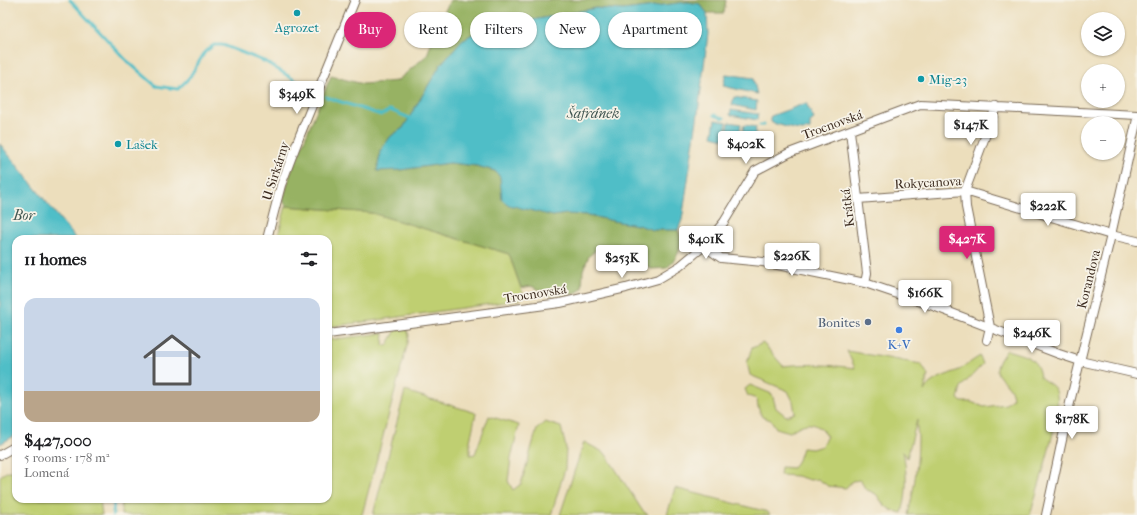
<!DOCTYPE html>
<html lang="en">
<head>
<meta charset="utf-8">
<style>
  :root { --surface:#fff; --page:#f2f2f2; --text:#202124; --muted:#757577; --line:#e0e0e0; --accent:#db2777 }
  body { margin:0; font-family:"IM FELL French Canon",serif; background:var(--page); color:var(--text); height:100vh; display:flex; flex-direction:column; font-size:15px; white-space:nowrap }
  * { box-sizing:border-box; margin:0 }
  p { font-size:13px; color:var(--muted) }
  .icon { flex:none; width:22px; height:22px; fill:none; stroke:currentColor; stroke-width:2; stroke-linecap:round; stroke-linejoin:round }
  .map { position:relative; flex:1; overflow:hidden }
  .details { position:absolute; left:12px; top:235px; width:320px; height:268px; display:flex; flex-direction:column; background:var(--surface); border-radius:12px; box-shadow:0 1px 3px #0004 }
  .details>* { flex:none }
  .banner { position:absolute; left:344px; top:12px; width:380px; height:36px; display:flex; gap:8px }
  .fabs { position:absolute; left:1081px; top:12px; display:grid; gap:8px }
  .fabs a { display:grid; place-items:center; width:44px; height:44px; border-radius:50%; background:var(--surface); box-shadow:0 1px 3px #0004; font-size:20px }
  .price { position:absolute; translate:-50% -34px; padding:0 9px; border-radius:4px; background:#fff; color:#222; font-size:13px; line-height:26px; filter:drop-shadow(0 1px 2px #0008) }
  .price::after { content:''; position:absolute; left:50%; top:24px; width:12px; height:9px; margin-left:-6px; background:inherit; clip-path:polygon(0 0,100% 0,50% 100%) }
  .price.selected { background:var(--accent); color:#fff }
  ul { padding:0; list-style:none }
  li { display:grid; align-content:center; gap:8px; height:212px; padding:0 12px }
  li+li { border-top:1px solid var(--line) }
  li span { display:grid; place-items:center; height:124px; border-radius:12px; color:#555 }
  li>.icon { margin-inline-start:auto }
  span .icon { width:72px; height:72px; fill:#fffc; stroke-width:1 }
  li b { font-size:17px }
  h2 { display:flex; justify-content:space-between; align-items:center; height:48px; padding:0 12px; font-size:17px }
  .tag { padding:0 14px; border-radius:18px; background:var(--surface); box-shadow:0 1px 3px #0004; font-size:14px; line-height:36px }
  .tag.selected { background:var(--accent); color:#fff }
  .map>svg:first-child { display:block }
</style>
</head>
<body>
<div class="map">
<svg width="1137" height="515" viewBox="0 0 1137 515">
  <rect width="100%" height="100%" fill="#f7f3e8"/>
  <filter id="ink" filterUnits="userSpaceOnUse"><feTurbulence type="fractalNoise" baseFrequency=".025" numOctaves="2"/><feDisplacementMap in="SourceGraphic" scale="8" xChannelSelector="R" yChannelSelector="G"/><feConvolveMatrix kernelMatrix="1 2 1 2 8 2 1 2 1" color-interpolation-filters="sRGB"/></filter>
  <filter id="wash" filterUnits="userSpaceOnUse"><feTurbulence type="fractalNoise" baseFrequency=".012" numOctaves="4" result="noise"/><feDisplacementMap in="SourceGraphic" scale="16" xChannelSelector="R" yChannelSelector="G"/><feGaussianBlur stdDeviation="0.9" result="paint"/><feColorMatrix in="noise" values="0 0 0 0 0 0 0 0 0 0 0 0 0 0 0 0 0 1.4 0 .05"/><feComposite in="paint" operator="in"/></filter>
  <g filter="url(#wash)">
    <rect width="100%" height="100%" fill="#ecdebc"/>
    <path fill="#bfcf71" stroke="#7d7c48" d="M286 206 372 213 509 254 523 294 519 300 328 327V239H277Z
      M406 328 409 335 408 342 362 515H121L122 499H328V340L384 333 383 345 387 346 396 330Z
      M763 343 783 366C808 363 830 365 855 368L847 351 921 364 928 375 924 391C929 379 948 375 959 370 966 366 973 360 980 356L983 364 961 387 958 399 962 402H971L984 407 1006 404 1013 398C1011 375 982 381 1007 350 1025 356 1037 356 1040 377 1044 381 1052 384 1055 389 1066 405 1036 493 1030 515H908C914 490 918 464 918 438 918 432 916 427 917 420L907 458 903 451C907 473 908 491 902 513L891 510 884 505 876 494 865 489 861 480 852 481 846 488 828 486 818 479 810 480 797 476 780 475 781 467 793 468 798 460 802 448 812 449 822 446 827 436C816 420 805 421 790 432L776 428 771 420 762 417 758 407 757 399 748 396 745 389 750 385 772 394 776 408 786 416 795 413 793 401 788 391 750 375 747 362 752 348Z
      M405 391 476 413 470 441V455L475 454 489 416 519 425 511 458 508 481 513 490 521 484 537 429 545 422 561 427 566 448 565 469 551 515H373Z
      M584 442 605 453 642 510 648 515H560Z
      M8 471H16V499H100L102 515H0V476Z
      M675 488 768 512 770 515H667Z"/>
    <path fill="#97b263" stroke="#696e40" d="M450 0H726L724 13H707L700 4 687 2 623 10 596 8 480 30 462 40 441 64 403 128 391 136 380 151V155L377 171 400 170 450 163 477 166 495 171 500 177 502 186 553 216 566 214 588 215 613 221 638 225 653 230H678C685 245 678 257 667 268L651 269 629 251 618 245 605 246 597 249 589 256 583 270 582 289 574 294 551 295 531 286 521 288 509 254 372 213 286 206 283 200 291 172 331 76 363 84 397 81 427 55 436 30Z"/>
    <path fill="#50bec7" stroke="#467472" d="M687 2 700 4 707 13 708 34 698 113 682 220 678 230H653L638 225 613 221 588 215 566 214 553 216 509 205 502 200 500 177 495 171 477 166 450 163 400 170 377 171 380 155V151L391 136 403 128 441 64 462 40 480 30 596 8 623 10Z
      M726 74 753 78 757 94 723 86Z
      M734 97 757 101 756 110 732 105Z
      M806 103 814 119 810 122V129C799 133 783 125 772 123L770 119 771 116Z
      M731 110 758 114 757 120 731 115H730Z
      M715 120 727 122 724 139 712 136Z
      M729 122 741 124 738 141 726 139Z
      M744 125 756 127 753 144 741 141Z
      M0 144 76 239H16V435L0 444Z"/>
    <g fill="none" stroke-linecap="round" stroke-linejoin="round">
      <path stroke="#50bec7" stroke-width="3" d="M70 0 126 60 156 86 178 89 189 78 205 52 214 45H223L266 62 309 89
        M326 97 381 115 390 110 412 119
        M714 115 724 118
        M760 125H764
        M113 515 114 499"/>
    </g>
  </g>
  <g filter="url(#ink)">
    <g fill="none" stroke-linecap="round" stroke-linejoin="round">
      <g stroke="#796955" stroke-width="10">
        <path id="minor" d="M850 131 867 273 865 283
          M858 199 965 191 1111 235 1137 241
          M267 239 281 185 300 135 355 0
          M704 246 721 258 763 262 865 283 936 307 1059 354 1080 361 1137 374
          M328 334 560 303 626 288 658 279 680 266 704 246 724 222 755 171 789 153 920 104 1137 115
          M987 340 990 327 966 207 965 191 996 107
          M0 455 16 446
          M1046 515 1071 398 1111 235 1137 119"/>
      </g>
      <use href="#minor" stroke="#fff" stroke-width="8"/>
    </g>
  </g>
  <g fill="#0f9aa8" stroke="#f7f3e8" stroke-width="1.5">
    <circle cx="297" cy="13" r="4"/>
    <circle cx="921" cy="79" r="4"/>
    <circle cx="118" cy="144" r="4"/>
  </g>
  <circle fill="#5c6f8a" stroke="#f7f3e8" stroke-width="1.5" cx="868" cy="322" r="4"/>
  <circle fill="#3f7fe0" stroke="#f7f3e8" stroke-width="1.5" cx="899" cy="330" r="4"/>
  <g text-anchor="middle" stroke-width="3.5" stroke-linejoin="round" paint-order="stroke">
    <g font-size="13" fill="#0d838f" stroke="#f7f3e8" text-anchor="start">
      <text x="297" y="32" text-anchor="middle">Agrozet</text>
      <text x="929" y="84">Mig-23</text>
      <text x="126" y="149">Lašek</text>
    </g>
    <g font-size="13" fill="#3b2a1e" stroke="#f7f3e8">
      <text transform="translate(832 124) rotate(-20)" y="5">Trocnovská</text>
      <text transform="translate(275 171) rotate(-72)" y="5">U Sirkárny</text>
      <text transform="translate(928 182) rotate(-3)" y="5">Rokycanova</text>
      <text transform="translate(847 208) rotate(-97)" y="5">Krátká</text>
      <text transform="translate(1088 279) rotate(-76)" y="5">Korandova</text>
      <text transform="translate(535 293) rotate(-9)" y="5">Trocnovská</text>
    </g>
    <g font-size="13" fill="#4e5e75" stroke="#f7f3e8" text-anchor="end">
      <text x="860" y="327">Bonites</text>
    </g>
    <g font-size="13" fill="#366cbe" stroke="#f7f3e8">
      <text x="899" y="349">K+V</text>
    </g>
    <g font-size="14" font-style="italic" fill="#415651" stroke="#f7f3e8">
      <text x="593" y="118">Šafránek</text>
      <text x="24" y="220">Bor</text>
    </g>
  </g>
</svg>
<div class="fabs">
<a><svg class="icon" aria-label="layers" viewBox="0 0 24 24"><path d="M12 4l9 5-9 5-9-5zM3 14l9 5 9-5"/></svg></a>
<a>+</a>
<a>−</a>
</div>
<b class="price" style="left:297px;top:115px">$349K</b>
<b class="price" style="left:971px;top:146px">$147K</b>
<b class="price" style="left:746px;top:165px">$402K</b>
<b class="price" style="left:1048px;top:227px">$222K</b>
<b class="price" style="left:706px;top:260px">$401K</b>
<b class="price selected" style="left:967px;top:260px">$427K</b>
<b class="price" style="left:792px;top:277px">$226K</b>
<b class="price" style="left:622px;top:279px">$253K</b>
<b class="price" style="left:925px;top:314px">$166K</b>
<b class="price" style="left:1032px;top:354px">$246K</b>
<b class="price" style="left:1072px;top:440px">$178K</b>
<div class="banner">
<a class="tag selected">Buy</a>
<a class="tag">Rent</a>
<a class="tag">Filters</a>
<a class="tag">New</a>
<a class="tag">Apartment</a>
</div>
<section class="details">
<h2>11 homes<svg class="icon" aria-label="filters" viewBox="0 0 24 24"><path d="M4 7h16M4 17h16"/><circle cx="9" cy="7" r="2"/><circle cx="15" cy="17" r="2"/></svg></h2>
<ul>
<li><span style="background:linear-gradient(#c9d6e8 75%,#b9a48a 0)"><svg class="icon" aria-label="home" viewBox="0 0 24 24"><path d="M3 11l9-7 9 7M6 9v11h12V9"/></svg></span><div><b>$427,000</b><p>5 rooms · 178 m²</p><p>Lomená</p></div></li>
</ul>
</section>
</div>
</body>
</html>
